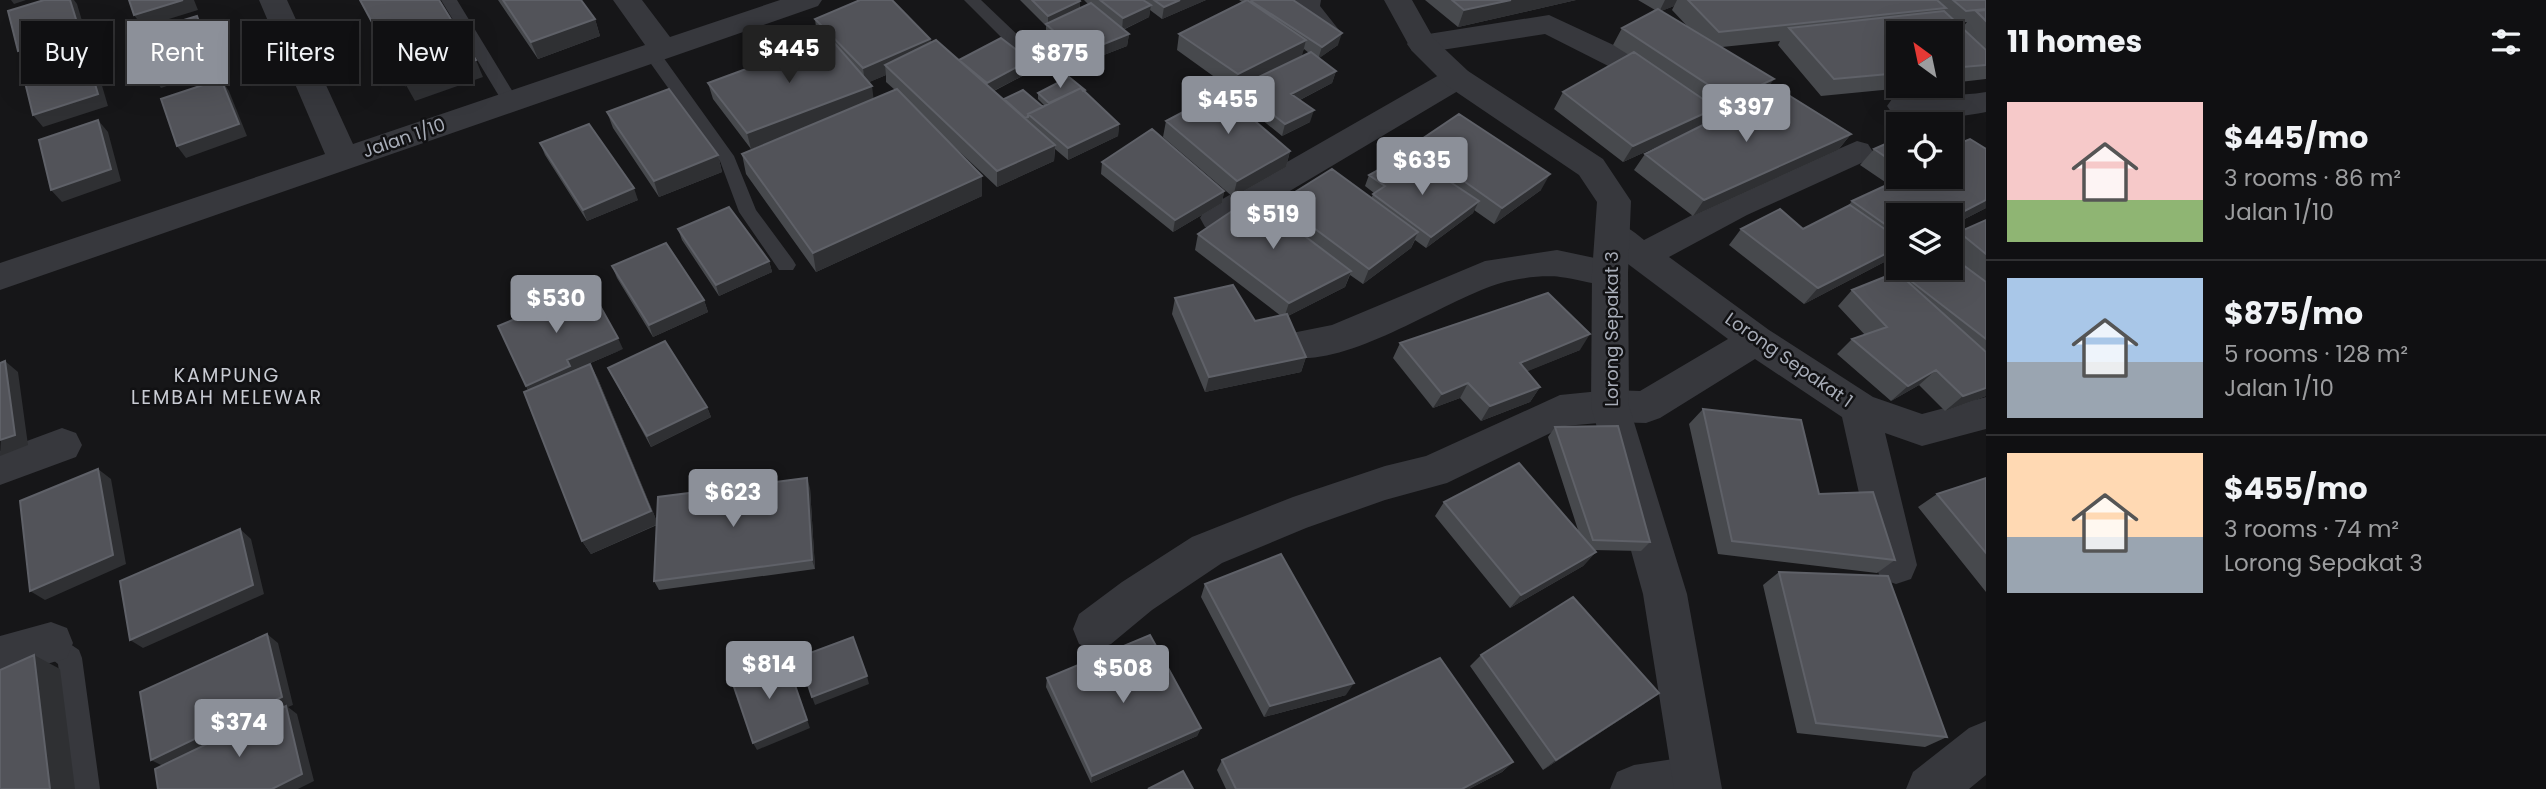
<!DOCTYPE html>
<html lang="en">
<head>
<meta charset="utf-8">
<style>
  :root { --surface:#101012; --page:#1e1e20; --text:#f1f3f6; --muted:#9c9d9f; --line:#303032; --accent:#8c9099 }
  body { margin:0; font-family:Poppins,sans-serif; background:var(--page); color:var(--text); height:100vh; display:flex; flex-direction:column; font-size:26px; white-space:nowrap }
  * { box-sizing:border-box; margin:0 }
  p { font-size:23px; color:var(--muted) }
  .icon { flex:none; width:38px; height:38px; fill:none; stroke:currentColor; stroke-width:2; stroke-linecap:round; stroke-linejoin:round }
  .map { position:relative; flex:1; overflow:hidden }
  .details { display:flex; flex-direction:column; background:var(--surface); width:560px }
  .details>* { flex:none }
  .top-card { position:absolute; left:21px; top:21px; width:665px; height:63px; display:flex; gap:14px }
  .needle { width:46px; rotate:327deg }
  .tools { position:absolute; left:1886px; top:21px; display:grid; gap:14px }
  .tools a { display:grid; place-items:center; width:77px; height:77px; border-radius:0px; background:var(--surface); box-shadow:0 7px 28px #0002,0 0 0 2px var(--line); font-size:35px }
  .price { position:absolute; translate:-50% -60px; padding:0 16px; border-radius:7px; background:var(--accent); color:#fff; font-size:23px; line-height:46px; filter:drop-shadow(0 2px 4px #0008) }
  .price::after { content:''; position:absolute; left:50%; top:42px; width:21px; height:16px; margin-left:-10px; background:inherit; clip-path:polygon(0 0,100% 0,50% 100%) }
  .price.current { background:#222; color:#fff }
  ul { padding:0; list-style:none }
  li { display:flex; align-items:center; gap:21px; height:175px; padding:0 21px }
  li+li { border-top:2px solid var(--line) }
  li span { display:grid; place-items:center; flex:none; width:196px; height:140px; border-radius:0px; color:#555 }
  li>.icon { margin-inline-start:auto }
  span .icon { width:84px; height:84px; fill:#fffc; stroke-width:1 }
  li b { font-size:30px }
  h2 { display:flex; justify-content:space-between; align-items:center; height:84px; padding:0 21px; font-size:30px }
  .tag { padding:0 24px; border-radius:0px; background:var(--surface); box-shadow:0 7px 28px #0002,0 0 0 2px var(--line); font-size:24px; line-height:63px }
  .tag.current { background:var(--accent); color:#fff }
  main { display:flex; flex:1; min-height:0 }
  .map>svg:first-child { display:block }
</style>
</head>
<body>
<main>
<div class="map">
<svg width="1986" height="789" viewBox="0 0 1986 789">
  <rect width="100%" height="100%" fill="#161618"/>
  <g fill="none" stroke-linecap="round" stroke-linejoin="round">
    <path fill="#37383d" fill-rule="evenodd" d="M441 0H457L519 102 517 106H505Z
      M964 0H981L1049 65 1051 69 1049 73H1037Z
      M652 49 658 50 734 156 756 210 793 260 796 265 793 270H779L739 212 720 161 644 54Z
      M51 631 79 650 82 658 100 789H74L58 664 42 651 39 643 42 635Z"/>
    <path fill="#37383d" fill-rule="evenodd" d="M259 0H287L353 144 645 45 613 0H642L670 37 780 0H822L818 6 0 290V263L325 154Z
      M1293 0H1321L1320 6 1339 30 1334 36C1312 42 1302 24 1291 7Z
      M1549 15 1650 62 1654 69 1650 76 1639 79 1628 76 1545 34 1422 53 1412 51 1407 44 1412 37 1422 35Z
      M1457 68 1468 71 1472 78 1468 85 1229 227 1217 230 1205 227 1200 218 1205 209 1446 71Z
      M1986 92V112C1957 118 1921 121 1892 113L1887 106 1892 99C1922 91 1955 98 1986 92Z
      M1857 141 1868 144 1873 152 1868 160 1747 215 1669 257 1769 330 1873 397 1922 414 1986 397V429L1922 446 1885 433 1917 565 1911 579 1896 584 1881 579 1875 565 1842 417 1755 359 1660 418 1646 423 1610 422 1565 426 1447 483 1385 500 1306 528 1222 563 1152 610 1111 644 1095 650 1079 644 1073 629 1079 614 1122 582 1192 537 1293 497 1385 466 1426 456 1560 395 1610 390 1640 391 1728 339 1600 243 1595 234 1600 225C1619 219 1629 228 1644 240L1723 199Z
      M1557 250 1623 264 1628 273 1623 282C1601 289 1581 279 1560 277 1544 275 1517 278 1501 283 1443 300 1341 374 1282 355L1276 345 1282 335 1332 325 1485 261Z
      M62 428 76 433 82 445 76 457 0 485V451Z
      M51 622 67 628 73 643 67 658 0 678V636Z
      M1986 721V775L1969 789H1906L1913 772 1969 728Z
      M1680 758 1696 759 1713 766 1720 783 1718 789H1610L1617 772 1634 765Z"/>
    <path fill="#37383d" fill-rule="evenodd" d="M1384 0H1412L1434 39 1468 71 1603 159 1631 201 1628 273 1629 406 1687 594 1722 789H1674L1643 594 1591 406 1592 273 1597 202 1579 175 1446 85 1412 51Z"/>
  </g>
  <path fill="#47494d" fill-rule="evenodd" d="M498 0H581L595 19 600 36 538 59Z
    M1020 0H1079L1080 8 1088 4 1084 0H1206L1162 19 1150 10 1149 17 1123 30 1129 34 1127 46 1078 65 1046 36V26Z
    M1239 0H1293L1338 45 1319 58 1336 71 1332 83 1300 100 1310 122 1282 136 1236 99 1238 89 1234 91 1177 50 1179 34 1242 2ZM1304 49 1309 53 1299 58Z
    M1425 0H1576L1458 27Z
    M1638 0H1986V79L1951 83V33H1899V86H1924L1821 96 1778 45 1780 41 1722 47 1763 95 1719 115 1714 111 1705 124 1851 134 1838 150 1693 216 1634 170 1645 154 1691 131 1623 162 1554 109 1563 92 1629 55 1613 45 1622 28 1655 10ZM1674 6 1672 10 1688 27 1661 11ZM1967 22 1962 28 1957 23Z
    M815 19 930 39 931 43 959 60H1030V72L994 91 1004 99 1043 107 1045 106 1038 99V93L1085 90V92L1119 124 1118 136 1068 160 1055 149 1054 161 997 187 944 137 982 196 816 272 746 174 742 154 786 135 751 149 713 99 708 83 822 41 817 35ZM886 75V82L895 90 873 99 869 82Z
    M607 112 718 155 722 172 659 197 613 128Z
    M1166 121 1290 151 1286 167 1233 197 1163 137Z
    M1899 138V177H1951L1986 149V208L1951 226 1899 215V253L1893 256 1890 259 1804 304 1729 245 1741 229H1803L1848 206 1852 201 1888 184 1860 165 1874 149Z
    M540 143 638 200 587 221 545 155Z
    M1413 145 1541 190 1494 224 1474 210 1473 213 1426 248 1415 240 1411 248 1363 284 1350 275 1345 287 1288 316 1306 357 1301 372 1205 392 1172 314 1175 298 1255 321 1281 316 1195 250 1198 234 1276 214 1279 202 1371 198 1374 193 1365 186 1369 175H1413L1420 171 1406 161Z
    M1102 162 1224 191 1222 203 1173 232 1101 174Z
    M1986 220V396L1945 411 1919 385 1891 401 1837 354 1852 339 1865 335 1838 306 1852 290 1897 273 1904 268 1965 267 1951 255V239L1959 232Z
    M678 229 769 261 772 272 719 296 682 240Z
    M612 266 704 300 708 312 653 337 617 278Z
    M1400 343 1580 350 1527 371 1540 387 1530 402 1481 421 1460 398 1433 408 1393 358Z
    M623 349 572 371 590 364 598 379 657 522 810 488 815 569 659 590 654 581 657 525 591 554 582 541 528 390 526 386Z
    M608 368 707 407 711 417 651 447Z
    M1703 409 1819 494 1895 560 1877 573 1718 554 1689 424Z
    M1555 427 1650 542 1641 551 1593 550 1596 552 1583 566 1510 608 1435 516 1444 502 1579 533 1548 437Z
    M1986 478V592L1918 507 1937 494Z
    M1779 572 1947 737 1925 747 1797 733 1763 585Z
    M1205 584 1346 695 1264 717 1201 597Z
    M1481 655 1644 704 1543 770 1470 666Z
    M1047 678 1201 728 1197 736 1091 783 1046 687Z
    M1222 760 1513 762 1502 772 1469 789H1226L1217 770Z"/>
  <path fill="#2f3033" d="M11 0H26L14 4Z
    M70 0H74L77 4 89 44 28 63 18 51Z
    M183 0H194L198 10 143 27 134 15Z
    M1180 0H1206L1162 19 1164 7Z
    M1511 0H1576L1458 27 1464 10Z
    M1665 0H1677L1674 6 1659 12Z
    M1080 1 1079 13 1048 25V16Z
    M1151 5 1149 17 1122 30 1123 18Z
    M197 16 205 28 220 68 161 88 152 76Z
    M595 19 600 36 538 59 531 42Z
    M1342 33 1338 45 1318 59 1322 47Z
    M1129 34 1127 46 1078 65 1079 54Z
    M930 39 931 56 885 65 886 75 865 84 863 68Z
    M1306 40 1302 56 1238 87V89L1234 91 1238 74Z
    M85 50 95 62 108 106 43 127 33 115Z
    M476 60 483 77 415 101 406 85Z
    M1030 60V72L987 94V83Z
    M1336 71 1332 83 1288 106 1291 94Z
    M221 79 229 91 247 136 186 158 177 146Z
    M1774 79 1763 95 1719 115 1730 99Z
    M872 86 874 102 751 149 747 133Z
    M1716 108 1705 125 1623 162 1633 146Z
    M1314 110 1310 122 1282 136 1285 124Z
    M98 120 108 132 121 181 62 202 51 190Z
    M1119 124 1118 136 1068 160V148Z
    M1851 134 1838 150 1693 216 1704 200Z
    M1055 145 1054 161 997 187V171Z
    M1290 151 1286 167 1233 197 1237 181Z
    M718 155 722 172 659 197 654 181Z
    M1550 174 1541 190 1494 224 1502 208Z
    M982 176V196L816 272 813 253Z
    M634 188 638 200 587 221 583 210Z
    M1224 191 1222 203 1173 232 1175 220Z
    M1986 200V208L1951 226V218Z
    M1479 201 1473 213 1426 248 1431 237Z
    M1418 232 1411 248 1363 284 1369 269Z
    M1899 247V250L1890 259 1804 304 1818 288Z
    M769 261 772 272 719 296 716 285Z
    M1351 271 1345 287 1284 318 1289 303Z
    M704 300 708 312 653 337 649 325Z
    M1590 334 1580 350 1511 378 1520 363Z
    M618 338 623 349 572 371 576 377 532 396 526 386 567 360Z
    M1306 357 1301 372 1205 392 1209 377Z
    M5 361 18 372 28 445 0 456Z
    M590 364 598 379 658 524 591 554 582 541Z
    M1936 370 1919 385 1891 401 1908 386Z
    M1468 383 1460 398 1433 408 1442 394Z
    M1540 387 1530 402 1481 421 1490 406Z
    M1986 388V396L1945 411 1963 396Z
    M707 407 711 417 651 447 647 436Z
    M98 469 111 479 126 564 45 600 30 591Z
    M807 478 810 488 815 569 812 560Z
    M240 529 251 539 264 594 143 648 130 640Z
    M1596 552 1583 566 1510 608 1521 595Z
    M267 634 278 643 293 705 288 707 297 714 314 781 298 789H272L165 767 151 760Z
    M34 655 60 669 75 789H50Z
    M786 659 810 728 757 750 753 743Z
    M867 676 869 684 815 705 812 697Z
    M1354 683 1346 695 1264 717 1270 706Z
    M1659 693 1644 704 1543 770 1556 760Z
    M1201 728 1197 736 1091 783 1092 776Z
    M1513 762 1502 772 1469 789H1462Z"/>
  <path fill="#525359" stroke="#5f6168" stroke-width="2" d="M44 0H70L80 32 18 51 8 11Z
    M129 0H183L134 15Z
    M360 0H439L476 60 406 85Z
    M503 0H581L595 19 531 42Z
    M860 0H892L930 39 863 68 815 19Z
    M1032 0H1079L1080 1 1048 16Z
    M1100 0H1143L1151 5 1123 18Z
    M1154 0H1180L1164 7Z
    M1247 0 1306 40 1238 74 1179 34Z
    M1253 0H1293L1342 33 1322 47 1251 1Z
    M1452 0H1511L1464 10Z
    M1688 0H1937L1946 8 1719 32Z
    M1953 0H1986V9L1966 11Z
    M1091 3 1129 34 1079 54 1046 24Z
    M1658 9 1774 79 1730 99 1622 28Z
    M1986 10V21L1976 11Z
    M1944 11 1986 50V65L1951 68V33H1899V73L1834 79 1789 28Z
    M197 16 212 56 152 76 138 34Z
    M830 38 872 86 747 133 708 83Z
    M1001 38 1030 60 987 83 959 60Z
    M936 40 1055 145 997 171 885 65Z
    M85 50 98 94 33 115 22 70Z
    M1311 52 1336 71 1291 94 1314 110 1285 124 1238 87Z
    M1634 52 1716 108 1633 146 1563 92Z
    M1069 77 1085 90 1083 91 1081 88 1049 103 1038 93Z
    M221 79 239 124 177 146 161 99Z
    M1081 88 1119 124 1068 148 1028 114Z
    M1777 88 1851 134 1704 200 1645 154Z
    M669 89 718 155 654 181 607 112Z
    M897 89 982 176 813 253 742 154Z
    M1023 90 1043 107 1028 114V117L1025 118 1004 99Z
    M1221 92 1290 151 1237 181 1166 121Z
    M1459 114 1550 174 1502 208 1413 145Z
    M98 120 111 169 51 190 39 140Z
    M589 124 634 188 583 210 540 143Z
    M1152 129 1224 191 1175 220 1102 162Z
    M1899 138V166L1874 149Z
    M1970 139 1986 149V200L1951 218V215H1899V234L1852 201 1904 177H1951V147Z
    M1391 163 1413 175 1426 166 1479 201 1431 237 1373 194 1385 186 1369 175Z
    M1332 169 1418 232 1369 269 1279 202Z
    M1253 197 1351 271 1289 303 1198 234Z
    M1850 205 1899 239V247L1818 288 1741 229 1780 209 1803 229Z
    M729 207 769 261 716 285 678 229Z
    M1986 220V254L1959 232Z
    M666 243 704 300 649 325 612 266Z
    M1951 256 1986 282V339L1898 271 1904 268H1951Z
    M1897 272 1986 352V388L1963 396 1936 370 1908 386 1852 339 1887 327 1852 290Z
    M1233 285 1255 321 1287 314 1306 357 1209 377 1175 298Z
    M590 288 618 338 567 360 570 366 526 386 498 326Z
    M1548 293 1590 334 1520 363 1540 387 1490 406 1468 383 1442 394 1400 343Z
    M665 341 707 407 647 436 608 368Z
    M5 361 15 435 0 440V363Z
    M590 364 651 511 582 541 524 392Z
    M1703 409 1801 420 1819 494 1873 492 1895 560 1732 541Z
    M1618 426 1650 542 1593 540 1555 427Z
    M1519 463 1596 552 1521 595 1444 502Z
    M98 469 113 555 30 591 20 501Z
    M807 478 812 560 654 581 658 497Z
    M1986 478V553L1937 494Z
    M240 529 253 585 130 640 120 581Z
    M1281 554 1354 683 1270 706 1205 584Z
    M1779 572 1888 576 1947 737 1816 723Z
    M1573 597 1659 693 1556 760 1481 655Z
    M267 634 282 697 151 760 140 692Z
    M1150 635 1201 728 1092 776 1047 678Z
    M853 637 867 676 812 697 799 657Z
    M34 655 50 789H0V670Z
    M1440 658 1513 762 1462 789H1236L1222 760Z
    M786 659 807 720 753 743 732 681Z
    M286 706 302 774 272 789H158L155 769Z
    M1183 771 1193 789H1148Z"/>
  <g text-anchor="middle" stroke-width="5" stroke-linejoin="round" paint-order="stroke">
    <g font-size="18" fill="#a8adb8" stroke="#111113">
      <text transform="translate(404 138) rotate(-19)" y="6">Jalan 1/10</text>
      <text transform="translate(1612 329) rotate(-90)" y="6">Lorong Sepakat 3</text>
      <text transform="translate(1789 360) rotate(35)" y="6">Lorong Sepakat 1</text>
    </g>
    <g font-size="19" letter-spacing="2" fill="#c9ccd4" stroke="#111113">
      <text x="227" y="382">KAMPUNG<tspan x="227" dy="22">LEMBAH MELEWAR</tspan></text>
    </g>
  </g>
</svg>
<div class="tools">
<a><svg class="needle" viewBox="-14 -14 28 28"><path d="M0-13l5 13h-10z" fill="#e53935"/><path d="M0 13l5-13h-10z" fill="#9c9d9f"/></svg></a>
<a><svg class="icon" aria-label="locate" viewBox="0 0 24 24"><circle cx="12" cy="12" r="6"/><path d="M12 2v4M12 18v4M2 12h4M18 12h4"/></svg></a>
<a><svg class="icon" aria-label="layers" viewBox="0 0 24 24"><path d="M12 4l9 5-9 5-9-5zM3 14l9 5 9-5"/></svg></a>
</div>
<b class="price current" style="left:789px;top:85px">$445</b>
<b class="price" style="left:1060px;top:90px">$875</b>
<b class="price" style="left:1228px;top:136px">$455</b>
<b class="price" style="left:1746px;top:144px">$397</b>
<b class="price" style="left:1422px;top:197px">$635</b>
<b class="price" style="left:1273px;top:251px">$519</b>
<b class="price" style="left:556px;top:335px">$530</b>
<b class="price" style="left:733px;top:529px">$623</b>
<b class="price" style="left:769px;top:701px">$814</b>
<b class="price" style="left:1123px;top:705px">$508</b>
<b class="price" style="left:239px;top:759px">$374</b>
<div class="top-card">
<a class="tag">Buy</a>
<a class="tag current">Rent</a>
<a class="tag">Filters</a>
<a class="tag">New</a>
</div>
</div>
<section class="details">
<h2>11 homes<svg class="icon" aria-label="filters" viewBox="0 0 24 24"><path d="M4 7h16M4 17h16"/><circle cx="9" cy="7" r="2"/><circle cx="15" cy="17" r="2"/></svg></h2>
<ul>
<li><span style="background:linear-gradient(#f6c9c9 70%,#8fb573 0)"><svg class="icon" aria-label="home" viewBox="0 0 24 24"><path d="M3 11l9-7 9 7M6 9v11h12V9"/></svg></span><div><b>$445/mo</b><p>3 rooms · 86 m²</p><p>Jalan 1/10</p></div></li>
<li><span style="background:linear-gradient(#a9c7e8 60%,#9aa5b1 0)"><svg class="icon" aria-label="home" viewBox="0 0 24 24"><path d="M3 11l9-7 9 7M6 9v11h12V9"/></svg></span><div><b>$875/mo</b><p>5 rooms · 128 m²</p><p>Jalan 1/10</p></div></li>
<li><span style="background:linear-gradient(#ffd9b3 60%,#9aa5b1 0)"><svg class="icon" aria-label="home" viewBox="0 0 24 24"><path d="M3 11l9-7 9 7M6 9v11h12V9"/></svg></span><div><b>$455/mo</b><p>3 rooms · 74 m²</p><p>Lorong Sepakat 3</p></div></li>
</ul>
</section>
</main>
</body>
</html>
